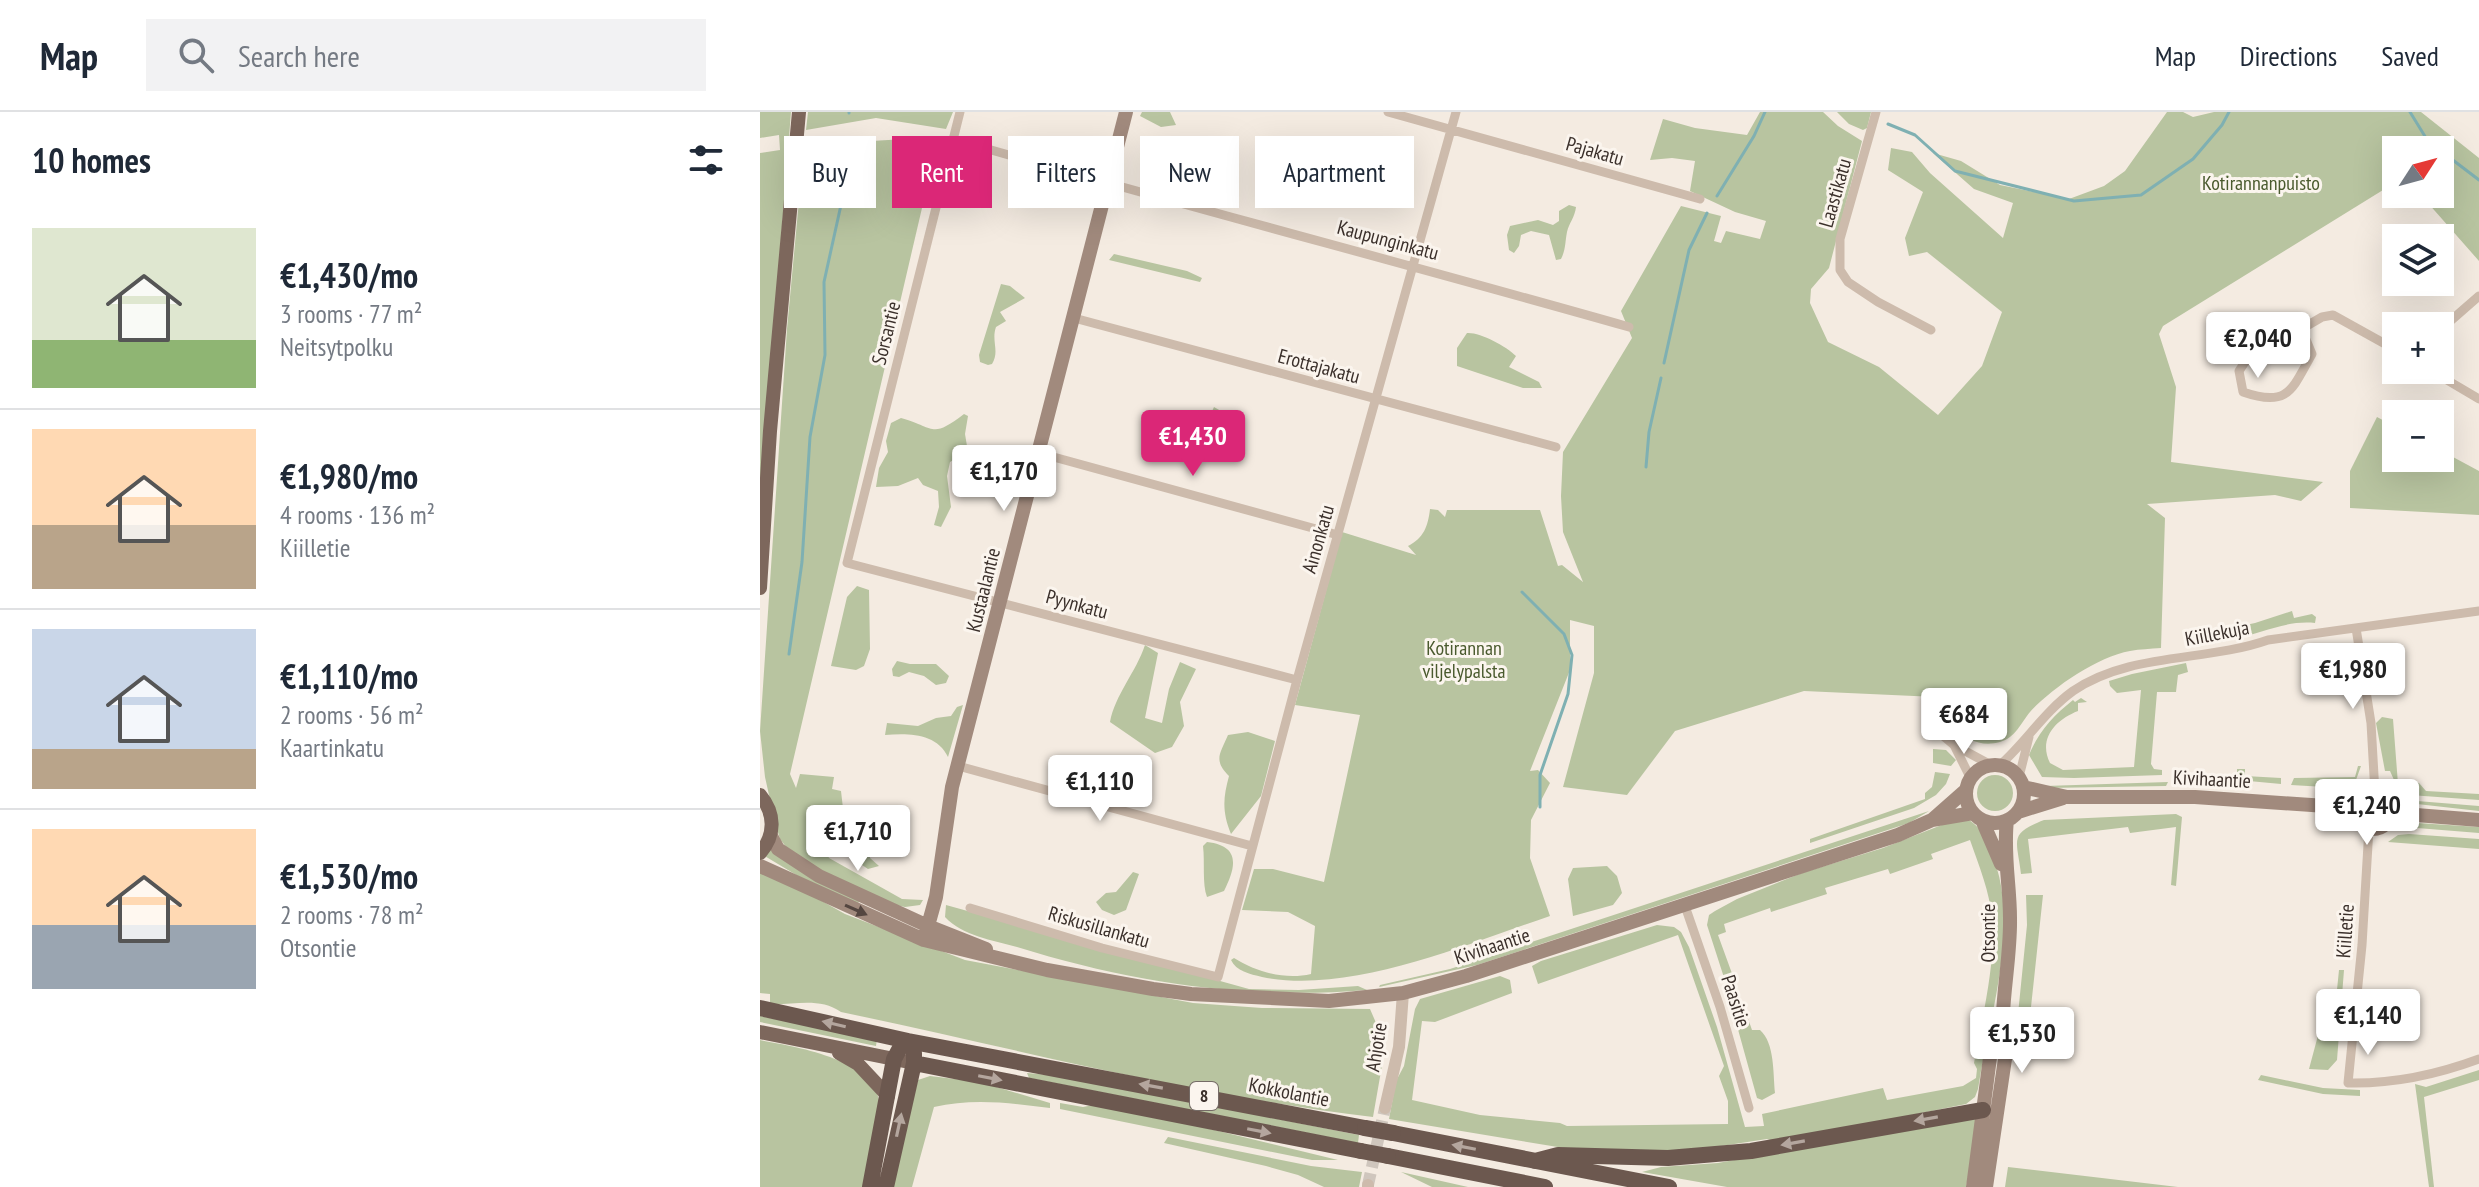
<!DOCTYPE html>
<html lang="en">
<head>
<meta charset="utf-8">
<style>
  :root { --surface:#fff; --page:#f2f2f3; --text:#1f2937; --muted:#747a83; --line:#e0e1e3; --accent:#db2777 }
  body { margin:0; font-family:"PT Sans Narrow",sans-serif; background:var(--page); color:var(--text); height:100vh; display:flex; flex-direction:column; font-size:30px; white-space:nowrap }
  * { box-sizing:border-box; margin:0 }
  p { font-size:26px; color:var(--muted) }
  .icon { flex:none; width:44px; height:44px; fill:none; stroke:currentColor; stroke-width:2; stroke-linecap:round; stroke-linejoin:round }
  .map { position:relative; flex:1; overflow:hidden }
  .drawer { display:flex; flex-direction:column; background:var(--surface); width:760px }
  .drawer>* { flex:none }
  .hud { position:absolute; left:24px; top:24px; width:760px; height:72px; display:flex; gap:16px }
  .needle { width:52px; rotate:54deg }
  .tools { position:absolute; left:1622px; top:24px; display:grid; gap:16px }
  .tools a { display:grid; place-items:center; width:72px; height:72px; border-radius:0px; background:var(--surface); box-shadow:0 8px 32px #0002; font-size:40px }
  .price { position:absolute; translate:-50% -68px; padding:0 18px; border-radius:8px; background:#fff; color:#222; font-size:26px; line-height:52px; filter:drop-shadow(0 2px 4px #0008) }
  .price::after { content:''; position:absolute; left:50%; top:48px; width:24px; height:18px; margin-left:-12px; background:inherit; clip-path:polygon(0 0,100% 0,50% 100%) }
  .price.on { background:var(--accent); color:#fff }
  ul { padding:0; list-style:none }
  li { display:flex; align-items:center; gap:24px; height:200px; padding:0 32px }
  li+li { border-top:2px solid var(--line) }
  li span { display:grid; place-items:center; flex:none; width:224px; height:160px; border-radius:0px; color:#555 }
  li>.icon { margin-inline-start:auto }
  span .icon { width:96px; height:96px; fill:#fffc; stroke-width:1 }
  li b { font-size:34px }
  h2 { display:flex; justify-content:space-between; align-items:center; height:96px; padding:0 32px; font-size:34px }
  .chip { padding:0 28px; border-radius:0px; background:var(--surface); box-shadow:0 8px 32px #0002; font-size:28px; line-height:72px }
  .chip.on { background:var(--accent); color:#fff }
  header { display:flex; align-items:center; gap:48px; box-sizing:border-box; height:112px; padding:0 40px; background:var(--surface); border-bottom:2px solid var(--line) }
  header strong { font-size:38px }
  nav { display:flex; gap:44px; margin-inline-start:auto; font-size:28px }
  .search { width:560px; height:72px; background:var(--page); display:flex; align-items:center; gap:20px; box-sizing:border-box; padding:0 28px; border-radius:0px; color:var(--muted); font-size:30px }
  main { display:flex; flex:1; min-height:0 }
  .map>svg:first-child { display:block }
</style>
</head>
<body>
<header>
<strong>Map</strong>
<div class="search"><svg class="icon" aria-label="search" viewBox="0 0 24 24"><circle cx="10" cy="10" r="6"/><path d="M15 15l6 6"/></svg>Search here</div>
<nav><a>Map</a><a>Directions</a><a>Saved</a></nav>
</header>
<main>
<section class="drawer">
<h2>10 homes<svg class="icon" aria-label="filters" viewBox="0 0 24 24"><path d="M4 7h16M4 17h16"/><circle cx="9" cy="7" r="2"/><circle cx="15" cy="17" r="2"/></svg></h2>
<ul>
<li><span style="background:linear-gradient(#dfe7d0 70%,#8fb573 0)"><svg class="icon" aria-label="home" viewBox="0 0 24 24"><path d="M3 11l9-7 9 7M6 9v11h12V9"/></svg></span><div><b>€1,430/mo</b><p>3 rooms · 77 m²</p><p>Neitsytpolku</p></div></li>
<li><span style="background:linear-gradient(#ffd9b3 60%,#b9a48a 0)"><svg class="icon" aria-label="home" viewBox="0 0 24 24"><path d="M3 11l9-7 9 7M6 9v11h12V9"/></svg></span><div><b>€1,980/mo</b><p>4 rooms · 136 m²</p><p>Kiilletie</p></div></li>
<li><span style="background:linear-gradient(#c9d6e8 75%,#b9a48a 0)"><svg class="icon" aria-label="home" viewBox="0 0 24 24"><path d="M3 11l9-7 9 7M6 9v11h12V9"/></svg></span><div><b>€1,110/mo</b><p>2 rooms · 56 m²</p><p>Kaartinkatu</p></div></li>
<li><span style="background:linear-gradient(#ffd9b3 60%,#9aa5b1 0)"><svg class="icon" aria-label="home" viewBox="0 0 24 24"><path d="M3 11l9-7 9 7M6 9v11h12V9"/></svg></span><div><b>€1,530/mo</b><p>2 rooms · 78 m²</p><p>Otsontie</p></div></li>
</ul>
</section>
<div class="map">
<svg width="1719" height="1075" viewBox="0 0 1719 1075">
  <rect width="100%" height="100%" fill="#f4ebe1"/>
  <path fill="#b8c4a0" d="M0 0H31L0 395V41L20 38 19 23 0 26Z
    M48 0H193L186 17 116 6 46 18Z
    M382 0H410L416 13 401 15 380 4Z
    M1000 0H1063L1078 14 1102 29 1069 156 1051 177 1050 191 1068 230 1119 255 1178 303 1222 254 1242 200 1167 140 1149 144 1145 126 1163 80 1128 58 1131 36 1152 40 1170 61 1243 126 1253 91 1214 77 1173 41 1201 49 1240 73 1309 87 1344 74 1365 59 1407 0H1423L1433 5 1454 0H1661L1719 46V149L1660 82H1680V38H1636V70L1403 214 1399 222 1416 275 1411 350 1563 370 1541 389 1515 383 1387 392 1405 406 1401 536C1390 537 1380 537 1370 539 1337 545 1292 576 1270 600 1261 611 1255 626 1240 630 1207 639 1188 610 1176 585L1044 579 915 619 867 683 803 675 834 561V514L810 508V558L770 659 778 658 790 671 771 708 770 746 790 804C707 832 590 883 502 865 490 862 476 859 471 848L474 846C496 860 525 868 551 862L555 814 528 800 482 798 494 757H513L564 770 600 603 535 593 582 420 656 443 648 434C664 426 668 414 670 397L678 398 685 405 687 398H780L798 454 802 453 823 470 803 420 801 384 803 340 872 226 861 199 921 94 961 104 954 129 961 131 966 119 1000 127 1006 109 975 100 930 79 935 49 912 46 890 48 903 7 935 16 987 23Z
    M1077 0H1111L1107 16 1103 18 1089 12Z
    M145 27 176 36 30 662 36 676 40 662 74 665 72 677 81 679 86 722 109 724 110 746 119 754 108 757 59 724 69 746 142 787 163 788 160 793 145 795 127 791 77 768 30 740 20 727 15 710 5 665 0 619 27 217 44 35 61 32Z
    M809 93 816 95C815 105 809 111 807 120 805 130 806 137 801 147L796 148 789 123 771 119 761 123 759 134 754 141 749 138 747 123 750 114 778 108 793 113 799 109V99Z
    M354 142 427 159 442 166 440 170 349 148Z
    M241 172 250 174 265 186 240 200 246 209 236 215C231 229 240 239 232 252L228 253 220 250 219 243Z
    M707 221C720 220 746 234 756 244L749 255 779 270 782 276H763L697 254V236Z
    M454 295 473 306V319L467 328 418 314 404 306 407 301 446 312Z
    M204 302 208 304 205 322 207 334 200 344 190 350 187 364 191 395 181 415 174 413 179 395 178 379 163 373 158 366 138 374 116 375 119 356 128 340 126 329 131 311 141 306C176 316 171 327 204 302Z
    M1617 305 1636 315V346H1680V338L1719 359V403L1590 396V359Z
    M263 338 265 340C256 370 251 359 226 368L217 362C228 344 242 341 263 338Z
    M97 474 109 478 110 537 104 554 96 558 71 554 87 485Z
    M1532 499 1534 506 1552 502 1556 505 1555 511C1527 508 1502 521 1475 527 1459 531 1442 532 1425 535V526L1495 511Z
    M385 533 398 541 385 606 402 611 409 577 420 550 436 557 420 590 424 614 412 635 395 641 350 610C355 583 376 560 385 533Z
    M137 549 150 552H176L189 564 186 571 176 573 164 564 149 560 139 565 133 564 132 557Z
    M1426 551 1428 560 1418 563 1416 580H1397L1391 652 1394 657 1402 658V663L1314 666 1282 665 1269 643C1279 619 1293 604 1313 588L1315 590 1321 586 1327 590 1318 591V599C1295 608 1278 627 1290 651L1303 658 1374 655 1381 578 1357 581 1350 574 1349 569 1372 562Z
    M203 593 188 645C177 621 148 621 125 623L127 611 158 614 176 606 191 604 197 595Z
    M1622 605 1633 607 1638 672 1659 671 1666 679 1719 682V688L1650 683 1638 677 1630 659H1625L1616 611Z
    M488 620 515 629 501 684 471 722C462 700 463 686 469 664 453 648 460 642 468 623Z
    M1173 637 1186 638 1196 648 1191 654 1173 651Z
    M1598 654H1601L1596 668 1582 676 1531 673 1534 666 1595 665Z
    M1477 657H1485V664L1521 666V672L1446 665V662L1477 664Z
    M1175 660 1190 662 1186 672 1176 683 1154 696 1050 731V727L1165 687V681L1172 675Z
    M1217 681a18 18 0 1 1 36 0a18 18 0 1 1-36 0Z
    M1408 670 1406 674 1287 676 1285 674Z
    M1657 689 1719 694V699L1657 692Z
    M1169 699 1149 711 717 853 619 875 620 873 690 857Z
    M1416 702 1422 705 1416 774 1411 773 1416 715 1370 721 1368 715 1268 727 1272 761 1261 762C1257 727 1248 722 1284 708Z
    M1206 706C1221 715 1225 725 1231 740 1262 811 1229 904 1218 977L1215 985 1206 992 1018 1030 1007 1027 922 1040 810 1037 629 1007 636 969 644 954 655 897 660 887 740 864 750 868 752 881 675 910 662 909 652 988 720 1003 800 1011 807 1014 968 1012V989L959 964 964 954 918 823 778 872 772 854 781 849 897 813 914 815 921 820 929 835 957 915 985 1015 1004 1014 1002 1002 1123 976 1127 988 1203 974 1216 966 1217 957 1214 951C1222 906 1236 852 1232 807 1230 780 1219 754 1210 728L1171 742 1173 747 1130 762 1128 757 1065 776 1067 782 1011 800 1010 796 964 812 966 820 958 823 978 878 976 882 969 881 947 813 949 803 955 799 977 787 1042 761 1123 736 1197 707Z
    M1657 711 1719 715V721L1657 716Z
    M1649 722 1719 727V737L1628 730 1638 723Z
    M447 730C481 734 476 755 464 779L447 785C442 772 445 750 443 734Z
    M7 736 99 789 98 792 53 773 3 743Z
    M847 754 857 764 862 781 853 793 813 804 808 767 813 756Z
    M0 759 21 766 85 802 205 848 433 891 502 896 610 897 623 927 624 942 613 1005C433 984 258 937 81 900 60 885 35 893 10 892V882L0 881Z
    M373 760 379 762 366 798 354 803 342 798 336 790 346 781 356 780Z
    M1266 783H1283L1268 923 1256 922 1267 813Z
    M186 793 489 877 539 878 598 874 607 878C486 888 373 871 257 835 232 828 203 824 185 805Z
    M1579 858H1584L1577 948 1568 958 1549 957 1560 916 1573 917Z
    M982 897 985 898 992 918H1000C1015 931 1013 962 1015 981L1002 988 997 986 974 903Z
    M0 904 117 927 116 934 0 910Z
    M0 928C36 935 120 947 120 996 120 1020 109 1051 104 1075H0Z
    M1719 958V968L1664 985 1674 1075H1669L1655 972 1666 975Z
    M267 961 301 964 599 1023 598 1031 269 966Z
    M1501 963 1563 976 1600 978V984L1563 982 1498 968Z
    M170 964 220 970 290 991V996C252 991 212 986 174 995L152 1075H131L158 968Z
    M300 991 323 995 333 993 409 1007 578 1048H552L300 997Z
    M1208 1005 1219 1008 1206 1075H967L882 1060 901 1055 958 1051Z
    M408 1025 551 1054 602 1060 599 1075H564L538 1063 506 1054 404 1031Z
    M1248 1055 1418 1075H1245Z
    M641 1060 708 1075H672Z"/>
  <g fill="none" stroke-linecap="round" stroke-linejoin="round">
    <path stroke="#7fb0b2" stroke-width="3" d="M89 0V1
      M1650 0 1666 26
      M1128 12 1155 23 1195 59 1314 89 1381 83 1433 47 1462 13 1469 0
      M1681 39 1719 68
      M957 84 994 24 1005 0
      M904 251 929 138 947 101
      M886 355 889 320 901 266
      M762 480 804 522 812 543 808 582 780 663V695
      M29 542 42 450 50 325 65 243 64 170 94 34"/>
    <path stroke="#cfc6bd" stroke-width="12" stroke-dasharray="12 6" stroke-linecap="butt" d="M608 1073 625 996"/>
    <path stroke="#cdbbac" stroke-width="9" d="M200 0 87 451 537 568
      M628 0 940 87
      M1116 0 1080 127V158L1088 170 1118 190 1171 218
      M193 27C417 92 644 151 869 215
      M314 206 796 335
      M1542 218 1552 242C1532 277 1529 296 1483 280L1479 259 1485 250 1562 205 1573 203 1636 238
      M1680 218 1719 184
      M1670 258 1719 287
      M279 341 578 423
      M1596 516 1611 611 1615 681
      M1181 622 1194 633 1231 653
      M1194 633 1210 665
      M1240 653C1266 630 1284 600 1313 579 1370 540 1446 550 1508 528L1719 499
      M198 654 492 734
      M1259 665 1269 625
      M1609 716 1602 833 1588 971C1634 972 1676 963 1719 947
      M925 794 960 895 989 996
      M210 796 342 836 458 865 537 568 696 0"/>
    <path stroke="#cdbbac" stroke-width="12" d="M625 996 639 935 643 881
      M608 1075V1073"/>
    <path stroke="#a18a7d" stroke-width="14" d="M1206 682a29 29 0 1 1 58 0a29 29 0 1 1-58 0Z
      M1263 675 1307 685H1435L1595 696
      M1595 699a18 18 0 1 1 36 0a18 18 0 1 1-36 0Z
      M1258 700 1303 686
      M1631 701 1719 708
      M1172 708 1206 678
      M1222 708 1241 752
      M11 724 18 737 59 764 168 814 226 837
      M0 754 164 828 287 858 393 877 431 882 569 889 643 881 706 864 1138 723 1172 708 1213 701
      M164 828 176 785 192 675 366 0
      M1213 1075 1231 938 1241 926
      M1226 1075 1245 947C1237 902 1251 853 1250 806 1250 773 1243 742 1247 708"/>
    <path stroke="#7d675c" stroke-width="14" d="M0 476 10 319 39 0
      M0 683C15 701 16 723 0 741
      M0 920 154 951
      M79 941 98 952 128 984"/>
    <path stroke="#6c584f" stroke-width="16" d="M0 896 148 929 605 1016
      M154 951 601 1039
      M633 1021 909 1075
      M628 1044 785 1075
      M775 1049 798 1043 908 1046 991 1039 1223 998
      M110 1075 134 947 140 936 148 929
      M126 1075 154 951V941"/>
    <path stroke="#6c584f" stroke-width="16" d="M605 1016 633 1021
      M601 1039 628 1044"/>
  </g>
  <defs><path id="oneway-solid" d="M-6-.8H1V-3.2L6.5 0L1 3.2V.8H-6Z" transform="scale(2)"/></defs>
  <use fill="#544640" href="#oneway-solid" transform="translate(96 798) rotate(24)"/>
  <g fill="#b4a69e">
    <use href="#oneway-solid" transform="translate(74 912) rotate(-167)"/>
    <use href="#oneway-solid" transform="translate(230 966) rotate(11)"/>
    <use href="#oneway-solid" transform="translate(391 974) rotate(-170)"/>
    <use href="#oneway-solid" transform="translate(1166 1007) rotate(170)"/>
    <use href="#oneway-solid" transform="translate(139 1013) rotate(-78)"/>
    <use href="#oneway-solid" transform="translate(499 1019) rotate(11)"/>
    <use href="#oneway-solid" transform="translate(1033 1031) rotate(170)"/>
    <use href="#oneway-solid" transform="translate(704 1035) rotate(-169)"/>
  </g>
  <g text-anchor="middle" stroke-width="6" stroke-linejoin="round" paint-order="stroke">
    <rect fill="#fbf5ee" stroke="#756b66" stroke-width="2" x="430" y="970" width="28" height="28" rx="6"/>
    <g font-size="18" font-weight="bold" fill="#3b302b">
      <text x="444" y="990">8</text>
    </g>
    <g font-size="20" fill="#3b302b" stroke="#fbf5ee">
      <text transform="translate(835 39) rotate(16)" y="7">Pajakatu</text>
      <text transform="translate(1075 81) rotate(-74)" y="7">Laastikatu</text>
      <text transform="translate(628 128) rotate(15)" y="7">Kaupunginkatu</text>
      <text transform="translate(126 221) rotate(-76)" y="7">Sorsantie</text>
      <text transform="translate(559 254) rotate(15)" y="7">Erottajakatu</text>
      <text transform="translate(558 427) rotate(-74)" y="7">Ainonkatu</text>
      <text transform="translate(223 478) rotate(-76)" y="7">Kustaalantie</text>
      <text transform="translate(317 492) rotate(15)" y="7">Pyynkatu</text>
      <text transform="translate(1457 521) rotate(-11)" y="7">Kiillekuja</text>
      <text transform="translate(1452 667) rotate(3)" y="7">Kivihaantie</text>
      <text transform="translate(339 815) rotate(16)" y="7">Riskusillankatu</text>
      <text transform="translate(1585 819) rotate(-86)" y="7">Kiilletie</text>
      <text transform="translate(1228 821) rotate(-90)" y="7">Otsontie</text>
      <text transform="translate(732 834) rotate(-18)" y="7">Kivihaantie</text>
      <text transform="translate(976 889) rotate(72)" y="7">Paasitie</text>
      <text transform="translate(616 935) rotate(-81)" y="7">Ahjotie</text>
      <text transform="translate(529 980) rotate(11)" y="7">Kokkolantie</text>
    </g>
    <g font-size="20" fill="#4a5a2e" stroke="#fbf5ee">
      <text x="1501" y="78">Kotirannanpuisto</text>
      <text x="704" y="543">Kotirannan<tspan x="704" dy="23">viljelypalsta</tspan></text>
    </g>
  </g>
</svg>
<div class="tools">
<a><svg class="needle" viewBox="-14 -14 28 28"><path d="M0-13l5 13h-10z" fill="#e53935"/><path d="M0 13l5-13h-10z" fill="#747a83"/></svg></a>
<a><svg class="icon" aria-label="layers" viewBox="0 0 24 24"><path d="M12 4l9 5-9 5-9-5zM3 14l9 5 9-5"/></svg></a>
<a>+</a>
<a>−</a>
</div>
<b class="price" style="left:1498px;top:268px">€2,040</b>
<b class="price on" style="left:433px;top:366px">€1,430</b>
<b class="price" style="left:244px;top:401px">€1,170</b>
<b class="price" style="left:1593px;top:599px">€1,980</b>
<b class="price" style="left:1204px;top:644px">€684</b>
<b class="price" style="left:340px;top:711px">€1,110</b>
<b class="price" style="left:1607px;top:735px">€1,240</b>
<b class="price" style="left:98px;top:761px">€1,710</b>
<b class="price" style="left:1608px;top:945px">€1,140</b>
<b class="price" style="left:1262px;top:963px">€1,530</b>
<div class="hud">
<a class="chip">Buy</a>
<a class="chip on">Rent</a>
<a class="chip">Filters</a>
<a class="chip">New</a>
<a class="chip">Apartment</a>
</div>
</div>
</main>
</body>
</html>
